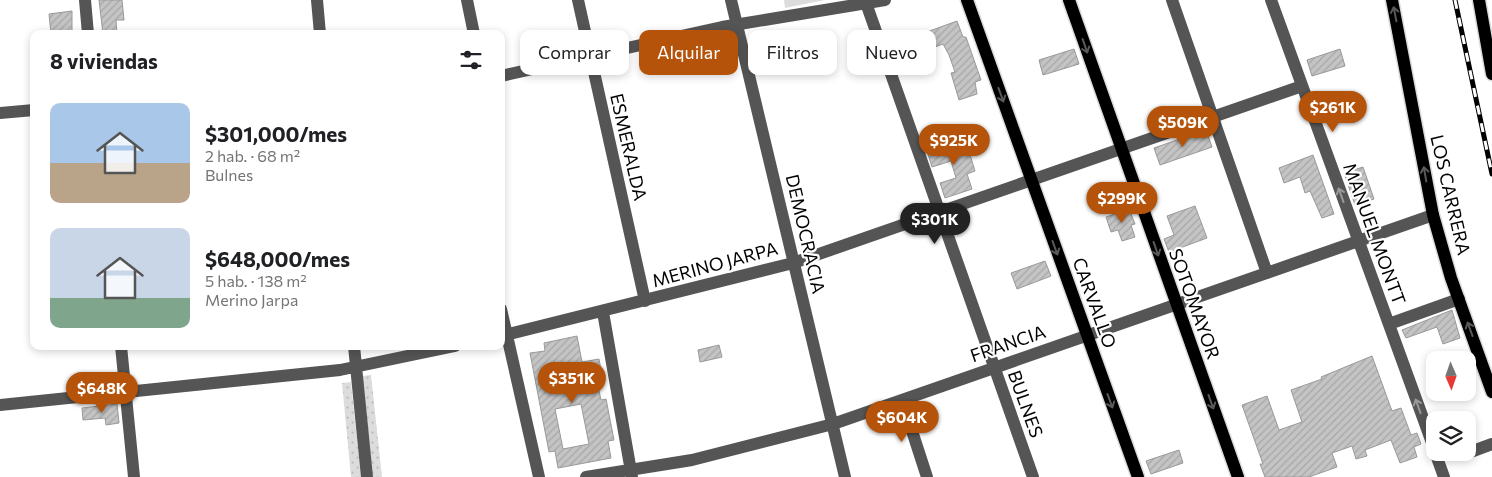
<!DOCTYPE html>
<html lang="es">
<head>
<meta charset="utf-8">
<style>
  :root { --surface:#fff; --page:#f6f6f6; --text:#202124; --muted:#757577; --accent:#b45309 }
  body { margin:0; font-family:Commissioner,sans-serif; background:var(--page); color:var(--text); height:100vh; display:flex; flex-direction:column; font-size:19px; white-space:nowrap }
  * { box-sizing:border-box; margin:0 }
  p { font-size:16px; color:var(--muted) }
  .icon { flex:none; width:28px; height:28px; fill:none; stroke:currentColor; stroke-width:2; stroke-linecap:round; stroke-linejoin:round }
  .map { position:relative; flex:1; overflow:hidden }
  .sheet { position:absolute; left:30px; top:30px; width:475px; height:320px; display:flex; flex-direction:column; background:var(--surface); border-radius:10px; box-shadow:0 2px 8px #0003 }
  .sheet>* { flex:none }
  .hud { position:absolute; left:520px; top:30px; width:475px; height:45px; display:flex; gap:10px }
  .needle { width:32px; rotate:178deg }
  .controls { position:absolute; left:1426px; top:351px; display:grid; gap:10px }
  .controls a { display:grid; place-items:center; width:50px; height:50px; border-radius:10px; background:var(--surface); box-shadow:0 2px 8px #0003; font-size:25px }
  .price { position:absolute; translate:-50% -42px; padding:0 11px; border-radius:18px; background:var(--accent); color:#fff; font-size:16px; line-height:32px; filter:drop-shadow(0 1px 2px #0008) }
  .price::after { content:''; position:absolute; left:50%; top:30px; width:15px; height:11px; margin-left:-8px; background:inherit; clip-path:polygon(0 0,100% 0,50% 100%) }
  .price.active { background:#222; color:#fff }
  ul { padding:0; list-style:none }
  li { display:flex; align-items:center; gap:15px; height:125px; padding:0 20px }
  li span { display:grid; place-items:center; flex:none; width:140px; height:100px; border-radius:10px; color:#555 }
  li>.icon { margin-inline-start:auto }
  span .icon { width:60px; height:60px; fill:#fffc; stroke-width:1 }
  li b { font-size:21px }
  h2 { display:flex; justify-content:space-between; align-items:center; height:60px; padding:0 20px; font-size:21px }
  .chip { padding:0 18px; border-radius:10px; background:var(--surface); box-shadow:0 2px 8px #0003; font-size:18px; line-height:45px }
  .chip.active { background:var(--accent); color:#fff }
  .map>svg:first-child { display:block }
</style>
</head>
<body>
<div class="map">
<svg width="1492" height="477" viewBox="0 0 1492 477">
  <defs>
    <pattern id="grass-dots" width="8" height="8" patternUnits="userSpaceOnUse" patternTransform="scale(1.25)"><rect width="8" height="8" fill="#dcdcdc"/><path d="M2 2h.1M6 6h.1" fill="none" stroke="#bbb" stroke-width="1.8" stroke-linecap="round"/></pattern>
    <pattern id="building-hatch" width="6" height="6" patternUnits="userSpaceOnUse" patternTransform="scale(1.25)"><rect width="6" height="6" fill="#c4c4c4"/><path d="M-1 1l2-2M0 6l6-6M5 7l2-2" fill="none" stroke="#a7a7a7"/></pattern>
  </defs>
  <rect width="100%" height="100%" fill="#fff"/>
  <path fill="url(#grass-dots)" d="M371 375 382 477H372L362 376Z
    M351 382 361 477H351L342 383Z"/>
  <path fill="#dcdcdc" d="M784 0H825L785 8Z"/>
  <path fill="url(#building-hatch)" stroke="#999" fill-rule="evenodd" d="M99 0H122L124 20H116L117 34H103Z
    M72 11V34H51L49 14Z
    M957 21 963 37H966L981 80 975 82 977 94 959 100 951 73 955 72 949 55 943 44 930 49 924 33Z
    M1074 49 1079 64 1043 75 1039 60Z
    M1340 49 1345 66 1312 76 1307 60Z
    M1206 130 1212 147 1160 165 1154 148Z
    M965 138 975 171 967 174 972 189 945 198 940 183 956 178 951 161 932 167 927 151Z
    M1313 155 1334 214 1322 218 1310 191 1305 193 1300 177 1284 183 1279 168Z
    M1363 167 1374 199 1355 205 1344 173Z
    M1195 206 1207 238 1169 252 1164 239 1174 235 1167 216Z
    M1129 209 1135 224 1131 225 1135 237 1122 241 1118 230 1111 232 1106 217Z
    M1045 261 1051 276 1017 289 1011 273Z
    M1452 310 1460 338 1443 344 1437 327 1406 338 1402 330Z
    M577 336 582 362 599 359 602 376 596 377 601 400 606 399 614 440 608 441 611 458 558 468 555 451 549 452 530 353 545 351 544 343ZM581 404 589 444 563 449 555 409Z
    M719 345 722 357 700 362 698 350Z
    M1372 356 1392 411 1401 408 1411 435 1417 433 1421 444 1414 447 1417 457 1400 463 1391 440 1365 450 1367 456 1356 459 1352 446 1332 453 1337 467 1309 477H1265L1260 464H1263L1242 405 1267 396 1279 430 1302 422 1291 390 1322 379 1321 377Z
    M117 404 119 423 106 425 105 418 83 420 82 408Z
    M1179 450 1183 463 1151 474 1146 461Z"/>
  <g fill="none" stroke-linecap="round" stroke-linejoin="round">
    <g stroke="#dbdbdb" stroke-width="15">
      <path id="major" d="M967 0 1138 477
        M1069 0 1238 477
        M1392 0 1433 215 1451 278 1492 392
        M1479 0 1492 74"/>
    </g>
    <path stroke="#555" stroke-width="12" d="M85 0 88 34
      M317 0 320 34
      M467 0 474 34
      M578 0 645 301
      M731 0 845 477
      M1172 0 1267 273
      M1271 0 1435 451
      M866 3 1033 477
      M501 76 722 27 885 0
      M0 113 34 110
      M501 309 539 477
      M603 312 632 477
      M1389 324 1459 299
      M501 336 793 263 1302 86
      M121 346 134 477
      M354 346 367 477
      M902 400 927 477
      M0 405 340 370 455 346
      M1435 452 1444 477
      M1465 454 1492 444
      M586 477 692 460 833 424 1433 215"/>
    <use href="#major" stroke="#000" stroke-width="12"/>
    <g stroke="#000" stroke-width="5">
      <path id="rail" d="M1455 0 1492 174"/>
    </g>
    <use href="#rail" stroke="#fff" stroke-width="3" stroke-dasharray="9" stroke-linecap="butt"/>
  </g>
  <defs><path id="oneway-shaft" d="M-6 0H5M1.5-3L5.5 0L1.5 3" fill="none" stroke-width="1.6" stroke-linecap="round" stroke-linejoin="round" transform="scale(1.25)"/></defs>
  <g stroke="#595959">
    <use href="#oneway-shaft" transform="translate(1395 14) rotate(-101)"/>
    <use href="#oneway-shaft" transform="translate(1085 46) rotate(71)"/>
    <use href="#oneway-shaft" transform="translate(1001 95) rotate(70)"/>
    <use href="#oneway-shaft" transform="translate(1425 174) rotate(-100)"/>
    <use href="#oneway-shaft" transform="translate(1055 248) rotate(70)"/>
    <use href="#oneway-shaft" transform="translate(1156 249) rotate(71)"/>
    <use href="#oneway-shaft" transform="translate(1470 329) rotate(-110)"/>
    <use href="#oneway-shaft" transform="translate(1110 401) rotate(70)"/>
    <use href="#oneway-shaft" transform="translate(1211 402) rotate(70)"/>
  </g>
  <g stroke="#999">
    <use href="#oneway-shaft" transform="translate(1341 195) rotate(-110)"/>
    <use href="#oneway-shaft" transform="translate(1418 406) rotate(-110)"/>
  </g>
  <g text-anchor="middle" stroke-width="4.5" stroke-linejoin="round" paint-order="stroke">
    <g font-size="18" fill="#000" stroke="#fff">
      <text transform="translate(628 147) rotate(77)" y="6">ESMERALDA</text>
      <text transform="translate(1450 195) rotate(77)" y="6">LOS CARRERA</text>
      <text transform="translate(805 234) rotate(77)" y="6">DEMOCRACIA</text>
      <text transform="translate(1374 234) rotate(70)" y="6">MANUEL MONTT</text>
      <text transform="translate(715 265) rotate(-15)" y="6">MERINO JARPA</text>
      <text transform="translate(1094 303) rotate(70)" y="6">CARVALLO</text>
      <text transform="translate(1194 304) rotate(70)" y="6">SOTOMAYOR</text>
      <text transform="translate(1008 344) rotate(-19)" y="6">FRANCIA</text>
      <text transform="translate(1025 404) rotate(70)" y="6">BULNES</text>
    </g>
  </g>
</svg>
<div class="controls">
<a><svg class="needle" viewBox="-14 -14 28 28"><path d="M0-13l5 13h-10z" fill="#e53935"/><path d="M0 13l5-13h-10z" fill="#757577"/></svg></a>
<a><svg class="icon" aria-label="layers" viewBox="0 0 24 24"><path d="M12 4l9 5-9 5-9-5zM3 14l9 5 9-5"/></svg></a>
</div>
<b class="price" style="left:1333px;top:133px">$261K</b>
<b class="price" style="left:1183px;top:148px">$509K</b>
<b class="price" style="left:954px;top:166px">$925K</b>
<b class="price" style="left:1122px;top:224px">$299K</b>
<b class="price active" style="left:935px;top:245px">$301K</b>
<b class="price" style="left:572px;top:404px">$351K</b>
<b class="price" style="left:102px;top:414px">$648K</b>
<b class="price" style="left:902px;top:443px">$604K</b>
<div class="hud">
<a class="chip">Comprar</a>
<a class="chip active">Alquilar</a>
<a class="chip">Filtros</a>
<a class="chip">Nuevo</a>
</div>
<section class="sheet">
<h2>8 viviendas<svg class="icon" aria-label="filters" viewBox="0 0 24 24"><path d="M4 7h16M4 17h16"/><circle cx="9" cy="7" r="2"/><circle cx="15" cy="17" r="2"/></svg></h2>
<ul>
<li><span style="background:linear-gradient(#a9c7e8 60%,#b9a48a 0)"><svg class="icon" aria-label="home" viewBox="0 0 24 24"><path d="M3 11l9-7 9 7M6 9v11h12V9"/></svg></span><div><b>$301,000/mes</b><p>2 hab. · 68 m²</p><p>Bulnes</p></div></li>
<li><span style="background:linear-gradient(#c9d6e8 70%,#7fa58c 0)"><svg class="icon" aria-label="home" viewBox="0 0 24 24"><path d="M3 11l9-7 9 7M6 9v11h12V9"/></svg></span><div><b>$648,000/mes</b><p>5 hab. · 138 m²</p><p>Merino Jarpa</p></div></li>
</ul>
</section>
</div>
</body>
</html>
